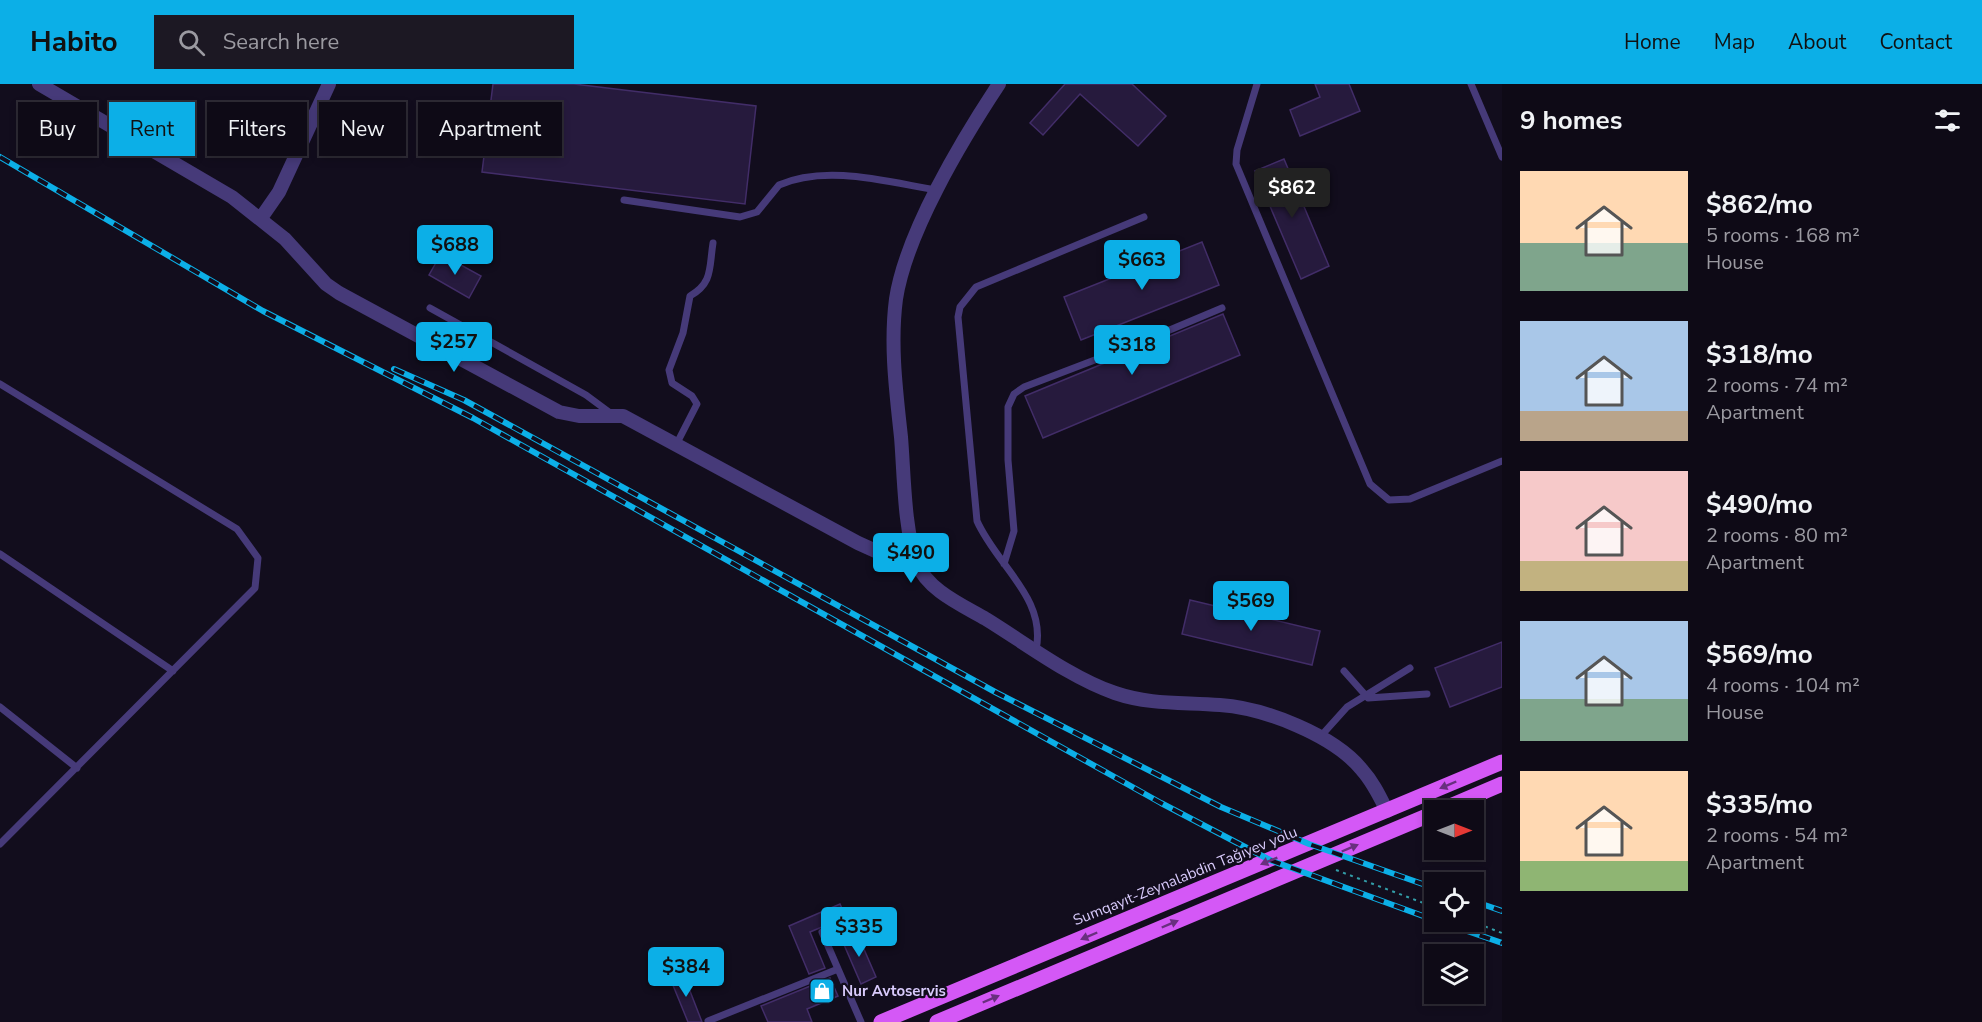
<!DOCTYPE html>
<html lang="en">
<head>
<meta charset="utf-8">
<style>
  :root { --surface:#0e0a16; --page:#1c1823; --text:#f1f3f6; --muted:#9b9aa1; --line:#2e2b35; --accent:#0cafe7 }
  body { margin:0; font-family:"Nunito Sans",sans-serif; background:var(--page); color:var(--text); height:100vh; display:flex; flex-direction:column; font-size:22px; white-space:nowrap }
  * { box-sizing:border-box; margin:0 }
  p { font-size:20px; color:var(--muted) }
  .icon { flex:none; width:33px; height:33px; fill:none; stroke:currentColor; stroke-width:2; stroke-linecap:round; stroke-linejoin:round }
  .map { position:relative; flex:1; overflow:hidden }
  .panel { display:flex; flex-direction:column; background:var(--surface); width:480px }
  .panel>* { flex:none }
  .guide { position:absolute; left:18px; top:18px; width:570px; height:54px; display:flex; gap:12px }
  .needle { width:39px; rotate:90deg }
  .tools { position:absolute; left:1424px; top:716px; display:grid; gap:12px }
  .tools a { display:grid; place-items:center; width:60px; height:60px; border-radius:0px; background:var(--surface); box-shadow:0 3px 9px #0003,0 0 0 2px var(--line); font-size:30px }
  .price { position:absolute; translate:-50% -51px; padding:0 14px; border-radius:6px; background:var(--accent); color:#111; font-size:20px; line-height:39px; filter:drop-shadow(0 2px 3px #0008) }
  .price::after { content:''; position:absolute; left:50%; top:36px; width:18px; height:14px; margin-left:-9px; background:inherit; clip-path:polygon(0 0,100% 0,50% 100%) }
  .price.on { background:#222; color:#fff }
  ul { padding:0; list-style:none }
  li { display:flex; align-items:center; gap:18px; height:150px; padding:0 18px }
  li span { display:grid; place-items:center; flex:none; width:168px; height:120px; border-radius:0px; color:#555 }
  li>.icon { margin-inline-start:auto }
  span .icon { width:72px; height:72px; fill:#fffc; stroke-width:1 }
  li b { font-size:26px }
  h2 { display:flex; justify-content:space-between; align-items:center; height:72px; padding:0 18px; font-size:26px }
  .tag { padding:0 21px; border-radius:0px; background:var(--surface); box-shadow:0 3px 9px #0003,0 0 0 2px var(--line); font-size:21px; line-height:54px }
  .tag.on { background:var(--accent); color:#111 }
  header { display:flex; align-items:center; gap:36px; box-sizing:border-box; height:84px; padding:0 30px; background:var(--accent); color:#111 }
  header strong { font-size:28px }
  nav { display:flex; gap:33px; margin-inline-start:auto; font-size:21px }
  .search { width:420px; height:54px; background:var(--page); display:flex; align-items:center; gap:15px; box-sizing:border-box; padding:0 21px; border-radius:0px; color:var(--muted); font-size:22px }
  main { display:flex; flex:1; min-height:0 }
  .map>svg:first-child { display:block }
</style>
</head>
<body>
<header>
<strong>Habito</strong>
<div class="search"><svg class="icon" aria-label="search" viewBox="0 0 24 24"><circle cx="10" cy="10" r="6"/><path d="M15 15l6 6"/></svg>Search here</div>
<nav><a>Home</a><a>Map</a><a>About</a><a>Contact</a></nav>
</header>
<main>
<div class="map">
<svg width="1502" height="938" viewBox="0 0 1502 938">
  <rect width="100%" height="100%" fill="#120d1d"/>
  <path fill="#261a3d" stroke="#422d68" stroke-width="1.5" d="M493 0H574L756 22 745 120 482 88Z
    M1065 0H1132L1166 32 1138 62 1080 10 1043 51 1030 39Z
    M1315 0H1349L1360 27 1300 52 1290 26 1320 13Z
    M1284 75 1329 182 1301 195 1255 87Z
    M1202 158 1219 201 1081 256 1064 213Z
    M441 170 481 192 469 214 429 191Z
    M1223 230 1240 271 1043 354 1025 312Z
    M1190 516 1320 547 1312 581 1182 550Z
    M1502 558V603L1450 623 1435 584Z
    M840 820 846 833 810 848 825 884 809 890 789 842Z
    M857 849 876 893 861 900 842 856Z
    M683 889 702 938H688L670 894Z
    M830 894 838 912 807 925 812 938H768L761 922Z"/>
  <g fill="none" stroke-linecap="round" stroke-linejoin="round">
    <path stroke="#339da8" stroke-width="2" stroke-dasharray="3 4.5" stroke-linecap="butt" d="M1336 786 1434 823
      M1471 837 1502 849"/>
    <path stroke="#463a79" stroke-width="7" d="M1257 0 1237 66 1236 80 1370 400 1389 416 1410 415 1502 377
      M1471 0 1502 73
      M624 116 740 133 757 128 779 101C826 80 888 98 936 106
      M430 224 586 311 613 331
      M0 300 237 445 258 474 255 504 0 760
      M676 361 697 320 692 312 672 299 669 286 683 249 690 212C713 199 709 184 713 159
      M0 470 173 587
      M1004 480 1014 447 1008 376V323L1014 310 1024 303 1134 261 1222 224
      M1036 566C1047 514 997 482 977 437L958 233 960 223 976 203 1144 133
      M1344 587 1368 614 1427 610
      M0 623 77 684
      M1320 653 1347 623 1410 584
      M822 848 861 938
      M708 937 838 885"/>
    <path stroke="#463a79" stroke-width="14" d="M39 0 232 113 285 155 326 200 339 209 559 328 579 332H623L858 459 889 473 917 479
      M999 0C962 56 906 149 896 215 890 260 896 307 901 353 904 388 904 447 917 479 927 506 962 521 986 535 1025 559 1071 594 1115 609 1150 621 1184 618 1220 621 1264 624 1334 651 1362 686 1373 698 1380 713 1387 727
      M261 134 279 108 329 0"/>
    <path stroke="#d458f6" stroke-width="15" d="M1441 726 1502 700
      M881 938 1502 678
      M937 938 1434 729"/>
    <g stroke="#0cafe7" stroke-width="6">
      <path id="rail" d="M0 73 263 227 473 334 1161 719 1270 776 1434 836
        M394 285 464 316 997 609 1221 723 1309 760 1434 804
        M1473 817 1502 827
        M1438 837 1502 859"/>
    </g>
    <use href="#rail" stroke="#120d1d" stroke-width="4" stroke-dasharray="11" stroke-linecap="butt"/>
  </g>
  <defs><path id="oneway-solid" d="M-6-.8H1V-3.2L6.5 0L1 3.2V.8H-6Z" transform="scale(1.5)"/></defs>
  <g fill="#692f7f">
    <use href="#oneway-solid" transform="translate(1448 701) rotate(157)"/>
    <use href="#oneway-solid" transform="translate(1350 764) rotate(-23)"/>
    <use href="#oneway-solid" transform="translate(1269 777) rotate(158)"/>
    <use href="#oneway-solid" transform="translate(1170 840) rotate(-23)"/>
    <use href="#oneway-solid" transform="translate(1089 852) rotate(157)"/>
    <use href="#oneway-solid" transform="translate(991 915) rotate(-23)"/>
  </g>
  <defs>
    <g id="shop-square" transform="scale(1.35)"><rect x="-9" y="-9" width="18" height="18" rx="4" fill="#0cafe7" stroke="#120d1d"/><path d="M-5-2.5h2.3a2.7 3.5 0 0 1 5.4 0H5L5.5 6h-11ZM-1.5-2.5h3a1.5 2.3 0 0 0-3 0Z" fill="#fff"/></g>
  </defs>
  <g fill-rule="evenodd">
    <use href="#shop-square" x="822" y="907"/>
  </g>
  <g text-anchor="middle" stroke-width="4.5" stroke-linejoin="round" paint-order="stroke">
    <g font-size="15" fill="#d9cbfc" stroke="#120d1d">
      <text transform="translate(1185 792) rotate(-22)" y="5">Sumqayıt-Zeynalabdin Tağıyev yolu</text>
    </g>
    <g font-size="15" font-weight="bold" fill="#d9cbfc" stroke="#120d1d" text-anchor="start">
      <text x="842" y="912">Nur Avtoservis</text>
    </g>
  </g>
</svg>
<div class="tools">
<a><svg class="needle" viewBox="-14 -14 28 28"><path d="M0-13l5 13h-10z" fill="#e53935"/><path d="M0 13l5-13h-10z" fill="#9b9aa1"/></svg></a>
<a><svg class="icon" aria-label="locate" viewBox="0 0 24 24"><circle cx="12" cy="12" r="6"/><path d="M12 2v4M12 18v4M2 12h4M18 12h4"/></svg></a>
<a><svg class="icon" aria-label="layers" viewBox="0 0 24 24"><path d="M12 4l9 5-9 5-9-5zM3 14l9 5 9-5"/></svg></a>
</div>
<b class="price on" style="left:1292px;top:135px">$862</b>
<b class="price" style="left:455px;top:192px">$688</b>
<b class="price" style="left:1142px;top:207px">$663</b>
<b class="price" style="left:454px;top:289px">$257</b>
<b class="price" style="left:1132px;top:292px">$318</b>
<b class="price" style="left:911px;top:500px">$490</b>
<b class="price" style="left:1251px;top:548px">$569</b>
<b class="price" style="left:859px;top:874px">$335</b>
<b class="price" style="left:686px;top:914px">$384</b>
<div class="guide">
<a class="tag">Buy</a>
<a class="tag on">Rent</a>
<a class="tag">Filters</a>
<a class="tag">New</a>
<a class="tag">Apartment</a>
</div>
</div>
<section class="panel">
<h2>9 homes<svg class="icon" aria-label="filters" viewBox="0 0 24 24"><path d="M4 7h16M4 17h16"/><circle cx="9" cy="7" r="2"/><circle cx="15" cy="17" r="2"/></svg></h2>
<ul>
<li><span style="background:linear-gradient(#ffd9b3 60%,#7fa58c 0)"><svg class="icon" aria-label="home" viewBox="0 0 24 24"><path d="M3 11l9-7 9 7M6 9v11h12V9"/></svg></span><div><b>$862/mo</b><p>5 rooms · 168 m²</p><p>House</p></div></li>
<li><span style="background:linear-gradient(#a9c7e8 75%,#b9a48a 0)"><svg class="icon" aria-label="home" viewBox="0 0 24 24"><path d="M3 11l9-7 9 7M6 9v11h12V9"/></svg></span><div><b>$318/mo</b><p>2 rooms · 74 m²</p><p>Apartment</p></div></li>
<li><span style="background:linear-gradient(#f6c9c9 75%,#c2b280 0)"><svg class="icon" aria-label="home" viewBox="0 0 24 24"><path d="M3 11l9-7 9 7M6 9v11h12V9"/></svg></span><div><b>$490/mo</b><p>2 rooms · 80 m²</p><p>Apartment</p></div></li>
<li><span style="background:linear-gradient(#a9c7e8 65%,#7fa58c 0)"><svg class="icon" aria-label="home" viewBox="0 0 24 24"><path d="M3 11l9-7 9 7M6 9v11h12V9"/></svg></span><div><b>$569/mo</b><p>4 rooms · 104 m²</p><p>House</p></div></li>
<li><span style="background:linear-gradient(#ffd9b3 75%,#8fb573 0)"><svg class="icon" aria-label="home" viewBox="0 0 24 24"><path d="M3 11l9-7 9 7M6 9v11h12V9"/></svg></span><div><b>$335/mo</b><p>2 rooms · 54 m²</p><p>Apartment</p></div></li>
</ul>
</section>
</main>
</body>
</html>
